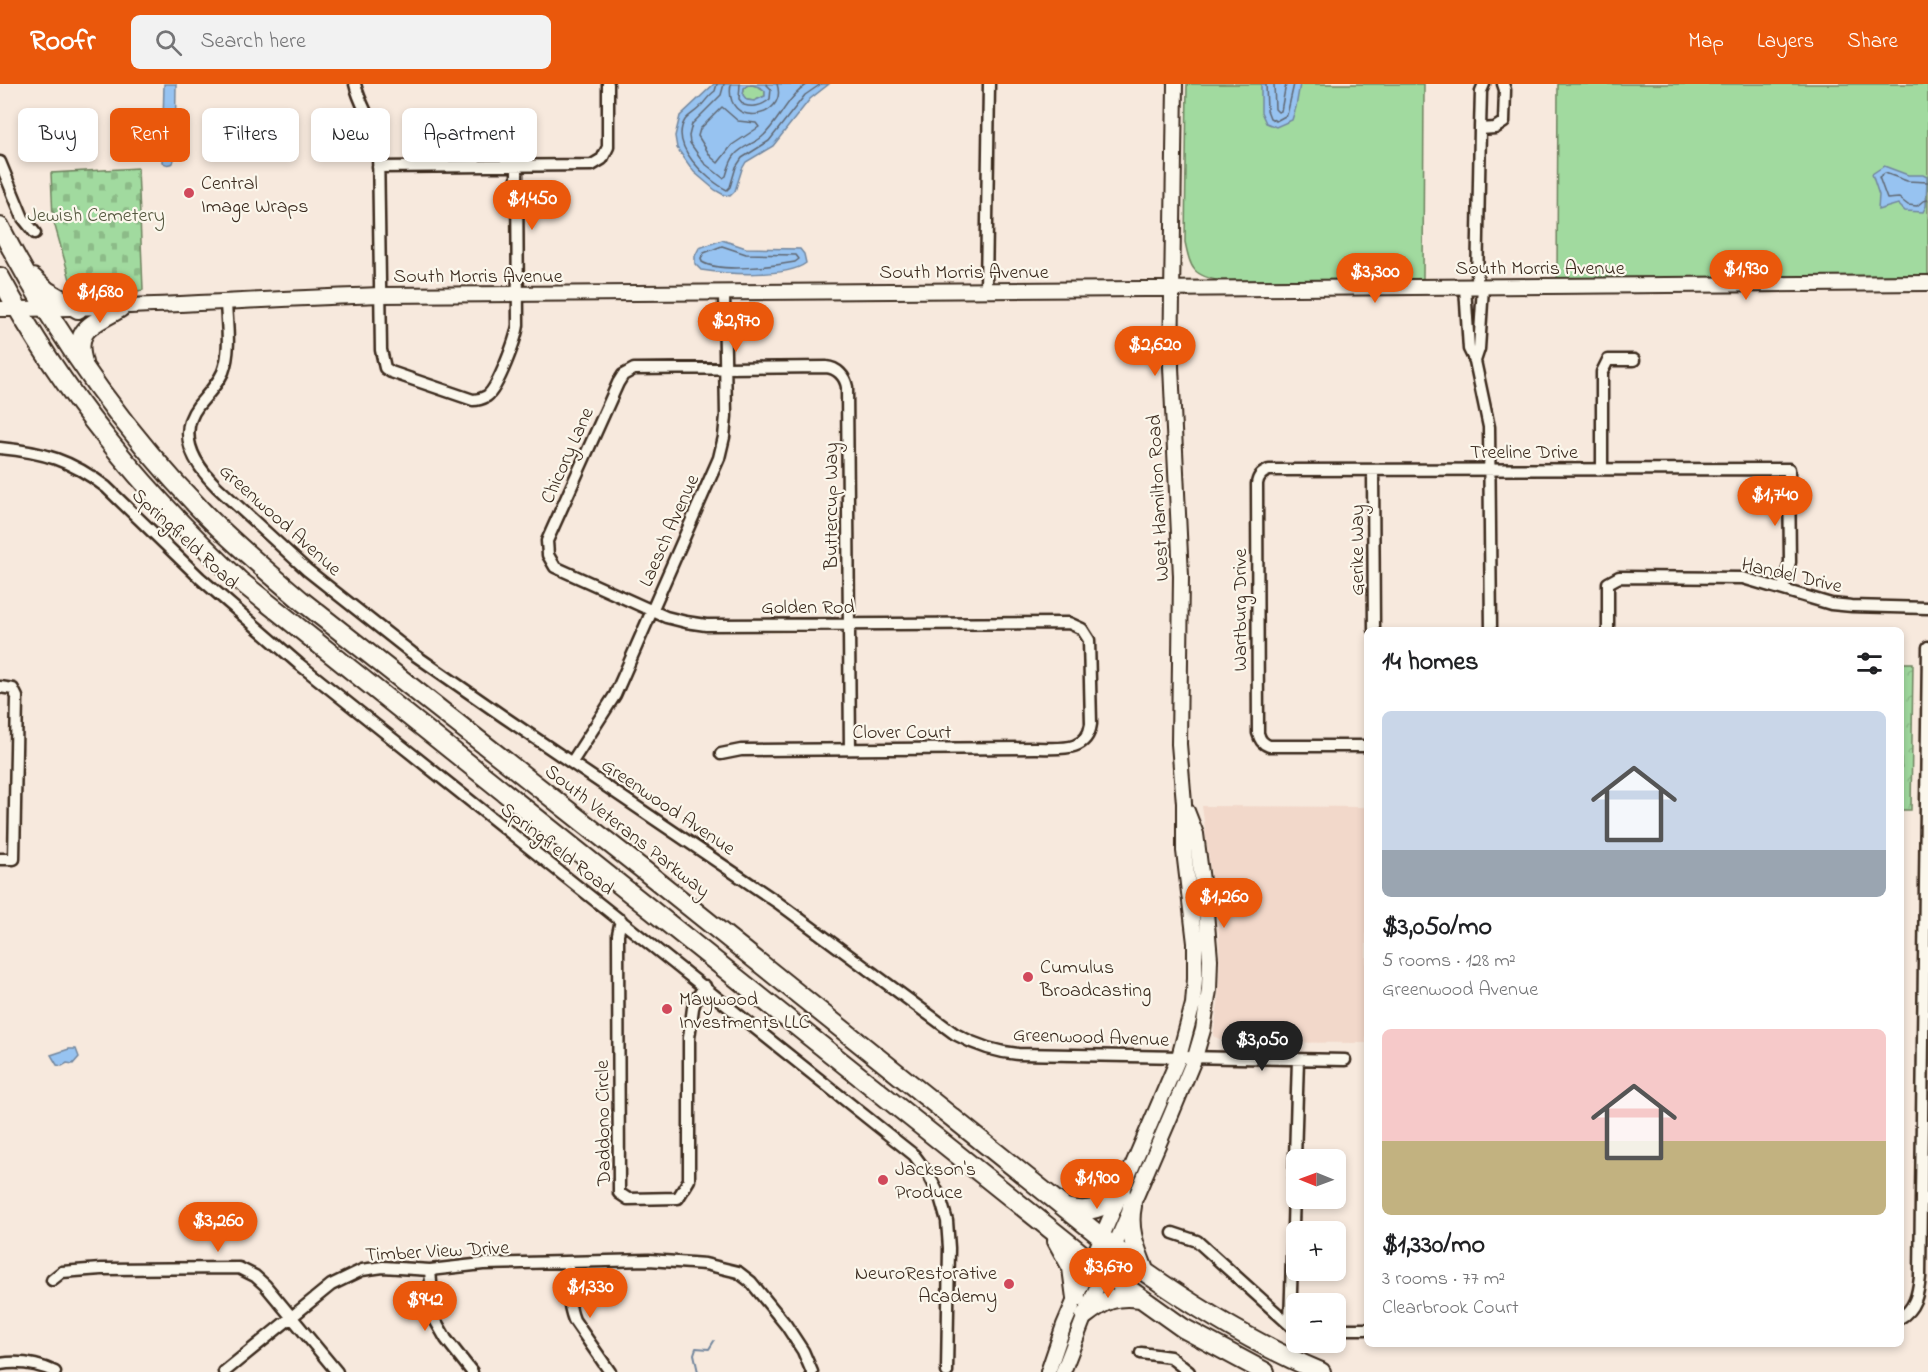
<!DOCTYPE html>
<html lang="en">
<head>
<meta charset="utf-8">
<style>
  :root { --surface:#fff; --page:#f2f2f2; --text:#202124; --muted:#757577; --accent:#ea580c }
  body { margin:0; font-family:"Indie Flower",sans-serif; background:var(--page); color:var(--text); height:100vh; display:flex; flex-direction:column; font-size:22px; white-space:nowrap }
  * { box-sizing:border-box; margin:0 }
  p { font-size:20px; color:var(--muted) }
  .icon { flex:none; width:33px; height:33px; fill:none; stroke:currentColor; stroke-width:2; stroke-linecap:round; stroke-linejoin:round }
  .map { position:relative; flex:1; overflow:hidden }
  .drawer { position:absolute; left:1364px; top:543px; width:540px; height:720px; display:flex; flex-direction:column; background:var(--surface); border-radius:9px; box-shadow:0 3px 9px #0003 }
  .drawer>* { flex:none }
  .guide { position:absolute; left:18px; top:24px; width:570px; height:54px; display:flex; gap:12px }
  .needle { width:39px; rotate:271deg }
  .controls { position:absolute; left:1286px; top:1065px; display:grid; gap:12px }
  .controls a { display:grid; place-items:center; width:60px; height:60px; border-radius:9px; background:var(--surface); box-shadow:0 3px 9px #0003; font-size:30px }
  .price { position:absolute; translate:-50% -51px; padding:0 14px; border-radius:21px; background:var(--accent); color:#fff; font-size:20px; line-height:39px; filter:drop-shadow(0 2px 3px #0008) }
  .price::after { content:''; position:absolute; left:50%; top:36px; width:18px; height:14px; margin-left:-9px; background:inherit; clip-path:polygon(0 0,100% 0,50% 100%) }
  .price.selected { background:#222; color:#fff }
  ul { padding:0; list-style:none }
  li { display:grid; align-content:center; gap:12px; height:318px; padding:0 18px }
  li span { display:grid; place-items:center; height:186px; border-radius:9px; color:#555 }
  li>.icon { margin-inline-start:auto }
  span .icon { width:108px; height:108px; fill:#fffc; stroke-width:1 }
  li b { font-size:26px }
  h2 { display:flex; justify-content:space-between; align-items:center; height:72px; padding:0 18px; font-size:26px }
  .pill { padding:0 21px; border-radius:9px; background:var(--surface); box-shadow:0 3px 9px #0003; font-size:21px; line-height:54px }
  .pill.selected { background:var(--accent); color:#fff }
  header { display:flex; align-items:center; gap:36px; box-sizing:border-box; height:84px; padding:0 30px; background:var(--accent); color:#fff }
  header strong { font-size:28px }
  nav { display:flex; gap:33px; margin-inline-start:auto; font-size:21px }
  .search { width:420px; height:54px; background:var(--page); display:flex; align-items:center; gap:15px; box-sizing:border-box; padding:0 21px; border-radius:9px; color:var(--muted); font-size:22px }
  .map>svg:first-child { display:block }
</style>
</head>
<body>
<header>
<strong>Roofr</strong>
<div class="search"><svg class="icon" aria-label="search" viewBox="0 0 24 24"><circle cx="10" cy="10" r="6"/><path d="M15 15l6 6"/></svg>Search here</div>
<nav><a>Map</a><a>Layers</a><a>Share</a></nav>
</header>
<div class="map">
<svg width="1928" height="1288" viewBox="0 0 1928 1288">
  <defs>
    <pattern id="cemetery-stones" width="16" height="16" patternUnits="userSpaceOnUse" patternTransform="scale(1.5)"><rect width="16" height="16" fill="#a1da9f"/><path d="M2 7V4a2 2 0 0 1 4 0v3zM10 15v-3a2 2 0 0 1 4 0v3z" fill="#8cbb88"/></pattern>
    <pattern id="park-crowns" width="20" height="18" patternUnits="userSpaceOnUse" patternTransform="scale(1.5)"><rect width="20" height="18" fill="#a1da9f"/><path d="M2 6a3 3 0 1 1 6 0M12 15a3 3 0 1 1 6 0" fill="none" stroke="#8cbb88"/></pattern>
  </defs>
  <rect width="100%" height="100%" fill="#f7e9dd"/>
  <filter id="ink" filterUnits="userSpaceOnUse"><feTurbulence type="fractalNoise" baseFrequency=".0167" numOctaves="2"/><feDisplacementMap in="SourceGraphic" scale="12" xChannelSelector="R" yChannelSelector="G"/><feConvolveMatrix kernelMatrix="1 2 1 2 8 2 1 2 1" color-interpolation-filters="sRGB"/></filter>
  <g filter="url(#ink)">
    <path fill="#f2d8ca" d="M1202 722 1366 723V959L1226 958 1213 952 1218 920 1220 880 1219 851Z"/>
    <path fill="#a1da9f" stroke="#6e825e" stroke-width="1.5" d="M1187 0H1424L1423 196 1222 197C1193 192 1191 186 1185 158Z
      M1558 0H1928V191L1557 196Z
      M748 1C755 1 759 2 765 7V12L754 17 747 16 743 12 744 4Z"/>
    <path fill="url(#cemetery-stones)" stroke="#6e825e" stroke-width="1.5" d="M138 84 143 206C122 210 92 216 73 206L53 135 51 89Z"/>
    <path fill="url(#park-crowns)" stroke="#6e825e" stroke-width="1.5" d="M1901 579H1913L1911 726H1901Z"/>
    <path fill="#97c3f1" stroke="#72869d" stroke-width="1.5" fill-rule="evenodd" d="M164 0H176L175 72 173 79C168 81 166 81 162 78Z
      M714 0H829L810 15 773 62 746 78 742 85 735 107 730 112 724 111 715 106 694 88 677 64 675 52 680 32ZM748 1C755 1 760 2 765 7V12L754 17 747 16 743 11 744 4Z
      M1261 0H1300L1296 23 1292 36 1276 43 1266 39 1261 28Z
      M1884 82 1908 91H1923L1927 93 1926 122 1923 128 1905 127 1898 120 1878 126 1879 111 1872 90Z
      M722 156 746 164 800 165 804 170 806 179C787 194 725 190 701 186L695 180V172L699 164Z
      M69 965H76L79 973 73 980 67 979 62 982 57 981 51 971Z"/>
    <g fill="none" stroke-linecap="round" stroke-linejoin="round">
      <path stroke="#606772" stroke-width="1.5" d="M717 0 715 7C708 12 705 18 699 24 695 28 688 32 685 36 669 62 707 96 727 106L730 103 736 83 742 74 769 57 805 11 821 0
        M724 0 721 11 692 40 689 52 690 59 704 79 723 94 726 92C728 85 730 77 735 71 742 62 754 60 762 53 779 38 787 13 808 0
        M731 0C723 46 789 35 777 0
        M740 0 739 15 744 21C754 24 762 22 770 15L771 5 766 0
        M1266 0 1267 26 1270 34 1276 37 1287 31 1294 0
        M1274 0 1275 25 1278 28 1281 27 1286 0
        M722 23 738 37 756 39 759 43 732 61 718 79 711 73 698 52 700 45Z
        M1928 98 1907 97 1885 89 1879 93 1887 115 1899 114 1908 121 1917 122 1923 117 1928 116
        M722 162 746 170 796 171 799 175 795 178C774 182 720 189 702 178L701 174 704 169Z"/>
      <path stroke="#72869d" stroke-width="2" d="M698 1288 694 1270 696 1264 709 1265 714 1257"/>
      <g stroke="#3b2a1e" stroke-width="15">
        <path id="street" d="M355 0C360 22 375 40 378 63L381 266 385 284 391 288 473 316C478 316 482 315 487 312 498 304 516 255 518 241L517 83
          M1480 45 1495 44 1504 38 1505 6 1503 0
          M0 78 23 134 35 149
          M378 83 592 81 602 75 608 63V0
          M1465 203 1469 265 1475 277 1489 343 1491 546
          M1477 203 1480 45 1481 7 1484 0
          M986 206 989 0
          M226 219C227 241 231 267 223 288 217 301 207 311 198 322 176 351 195 381 217 403L307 486 412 569 504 633 777 818 955 950C975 961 995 968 1018 970L1345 976
          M1475 277 1479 265 1483 203
          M0 364C43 368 71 376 106 403L200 494 299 580 914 1071 929 1091 940 1113 947 1137 949 1164 947 1288
          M1602 385V288L1608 276H1634
          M1373 386 1374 546
          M1608 546V499L1619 493 1743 494 1831 520 1852 522 1928 524
          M0 603 13 605 17 613 14 775H0
          M1366 662H1269C1262 659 1260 656 1258 649L1257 400C1258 392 1262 389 1269 386L1789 385 1790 478 1783 504
          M721 670 741 666 1036 664C1059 664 1087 669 1091 640L1089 556 1082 545 1069 539 706 541 686 538 666 533 555 483 548 471 547 457 618 299 623 291 634 285 826 283C837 284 845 292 847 303L850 665
          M572 678 615 611 719 374 724 353 726 332 724 209
          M621 836 618 850 619 1109 628 1115 678 1114 689 1096V954L693 924 696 915 705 902
          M1173 1149 1197 1157 1290 1241 1295 1242
          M568 1179C568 1198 567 1218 574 1236L610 1288
          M430 1186 434 1234 446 1255 472 1288
          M52 1196 62 1188 101 1185 239 1184 255 1192 265 1201 337 1288
          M1900 1234C1915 1225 1918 1210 1920 1193L1928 563
          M1290 1241 1298 975
          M1335 1245H1366
          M1141 1269 1170 1273 1189 1288
          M0 1280C19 1277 38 1280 55 1288
          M224 1288 331 1201 362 1186 383 1183 430 1186 483 1180 649 1176 705 1180 738 1188 751 1198 786 1241 803 1267 812 1288"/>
      </g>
      <g stroke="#3b2a1e" stroke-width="18">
        <path id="secondary" d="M0 225C127 225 253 215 380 211L1928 199
          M1048 1288 1064 1241 1179 973 1193 920 1195 895V859L1184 767V719L1179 660 1181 492 1171 283 1175 0
          M1063 1288 1085 1231 1171 1031 1195 973 1203 946 1209 906 1210 875 1206 828 1196 750 1187 727"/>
      </g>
      <g stroke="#3b2a1e" stroke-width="22">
        <path id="highway" d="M0 143C54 248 121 344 203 428 234 460 268 488 302 517L641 784 1145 1188C1201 1227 1258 1262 1321 1288
          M0 193C63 310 143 407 240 497L1103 1187 1183 1244 1265 1288
          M33 194 47 207 78 225
          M83 279C73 243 93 241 120 224
          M1132 1122C1127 1146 1136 1165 1144 1186
          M1066 1124C1089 1130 1103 1124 1121 1109
          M1057 1157 1072 1184 1076 1214
          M1085 1231C1103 1217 1116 1210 1139 1214"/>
      </g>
      <use href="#street" stroke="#fbf7ec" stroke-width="10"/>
      <use href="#secondary" stroke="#fbf7ec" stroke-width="14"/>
      <use href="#highway" stroke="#fbf7ec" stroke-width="18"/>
    </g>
  </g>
  <g fill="#d1495b" stroke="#fbf7ec" stroke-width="2">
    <circle cx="189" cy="109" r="6"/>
    <circle cx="1028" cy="893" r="6"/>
    <circle cx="667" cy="925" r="6"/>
    <circle cx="883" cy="1096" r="6"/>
    <circle cx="1009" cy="1200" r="6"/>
  </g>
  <g text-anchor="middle" stroke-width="4.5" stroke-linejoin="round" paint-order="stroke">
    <g font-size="20" fill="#3b2a1e" stroke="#fbf7ec" text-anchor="start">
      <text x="201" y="105">Central<tspan x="201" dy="23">Image Wraps</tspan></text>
      <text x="1040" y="889">Cumulus<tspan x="1040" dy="23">Broadcasting</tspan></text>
      <text x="679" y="921">Maywood<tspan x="679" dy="23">Investments LLC</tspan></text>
      <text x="895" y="1091">Jackson's<tspan x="895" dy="23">Produce</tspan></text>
      <text x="997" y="1195" text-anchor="end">NeuroRestorative<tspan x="997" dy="23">Academy</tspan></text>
    </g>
    <g font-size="20" fill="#54563e" stroke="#fbf7ec">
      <text x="96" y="137">Jewish Cemetery</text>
    </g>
    <g font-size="20" fill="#3b2a1e" stroke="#fbf7ec">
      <text x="1540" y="190">South Morris Avenue</text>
      <text x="964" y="194">South Morris Avenue</text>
      <text x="478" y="198">South Morris Avenue</text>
      <text x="1524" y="374">Treeline Drive</text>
      <text transform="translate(566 371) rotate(-66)" y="7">Chicory Lane</text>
      <text transform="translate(1157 414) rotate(-93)" y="7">West Hamilton Road</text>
      <text transform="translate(830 422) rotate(-90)" y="7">Buttercup Way</text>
      <text transform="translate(281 435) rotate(42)" y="7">Greenwood Avenue</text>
      <text transform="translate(668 446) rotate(-66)" y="7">Laesch Avenue</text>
      <text transform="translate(186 454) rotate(43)" y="7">Springfield Road</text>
      <text transform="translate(1356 466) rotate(-90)" y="7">Gerike Way</text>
      <text transform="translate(1792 490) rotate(13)" y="7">Handel Drive</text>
      <text x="808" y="529">Golden Rod</text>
      <text transform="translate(1239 526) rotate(-90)" y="7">Wartburg Drive</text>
      <text x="902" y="654">Clover Court</text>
      <text transform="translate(669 722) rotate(34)" y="7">Greenwood Avenue</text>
      <text transform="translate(628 746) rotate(38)" y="7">South Veterans Parkway</text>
      <text transform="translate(558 764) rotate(38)" y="7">Springfield Road</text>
      <text transform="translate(1091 952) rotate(2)" y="7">Greenwood Avenue</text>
      <text transform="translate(602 1039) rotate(-91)" y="7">Daddono Circle</text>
      <text transform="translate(437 1166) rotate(-3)" y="7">Timber View Drive</text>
    </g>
  </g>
</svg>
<div class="controls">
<a><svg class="needle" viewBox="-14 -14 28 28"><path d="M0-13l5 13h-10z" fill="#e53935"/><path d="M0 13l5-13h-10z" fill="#757577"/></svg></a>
<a>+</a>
<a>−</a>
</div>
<b class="price" style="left:532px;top:147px">$1,450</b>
<b class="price" style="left:1746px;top:217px">$1,930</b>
<b class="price" style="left:1375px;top:220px">$3,300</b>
<b class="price" style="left:100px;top:240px">$1,680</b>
<b class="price" style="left:736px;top:269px">$2,970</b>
<b class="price" style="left:1155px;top:293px">$2,620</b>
<b class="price" style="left:1775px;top:443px">$1,740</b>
<b class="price" style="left:1224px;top:845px">$1,260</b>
<b class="price selected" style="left:1262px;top:988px">$3,050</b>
<b class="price" style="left:1097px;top:1126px">$1,900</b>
<b class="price" style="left:218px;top:1169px">$3,260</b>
<b class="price" style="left:1108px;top:1215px">$3,670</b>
<b class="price" style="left:590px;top:1235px">$1,330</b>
<b class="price" style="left:425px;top:1248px">$942</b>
<div class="guide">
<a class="pill">Buy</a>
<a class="pill selected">Rent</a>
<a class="pill">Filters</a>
<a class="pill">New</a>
<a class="pill">Apartment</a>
</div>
<section class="drawer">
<h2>14 homes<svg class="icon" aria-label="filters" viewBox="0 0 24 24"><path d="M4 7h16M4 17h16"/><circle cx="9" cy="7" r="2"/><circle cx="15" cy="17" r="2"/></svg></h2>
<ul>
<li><span style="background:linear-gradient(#c9d6e8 75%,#9aa5b1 0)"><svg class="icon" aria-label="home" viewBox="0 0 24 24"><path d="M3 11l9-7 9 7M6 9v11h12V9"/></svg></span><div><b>$3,050/mo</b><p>5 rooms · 128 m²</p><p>Greenwood Avenue</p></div></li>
<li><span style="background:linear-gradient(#f6c9c9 60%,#c2b280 0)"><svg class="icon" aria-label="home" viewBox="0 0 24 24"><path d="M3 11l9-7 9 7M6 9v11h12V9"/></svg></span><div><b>$1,330/mo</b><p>3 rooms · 77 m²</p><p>Clearbrook Court</p></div></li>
</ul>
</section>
</div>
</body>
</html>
